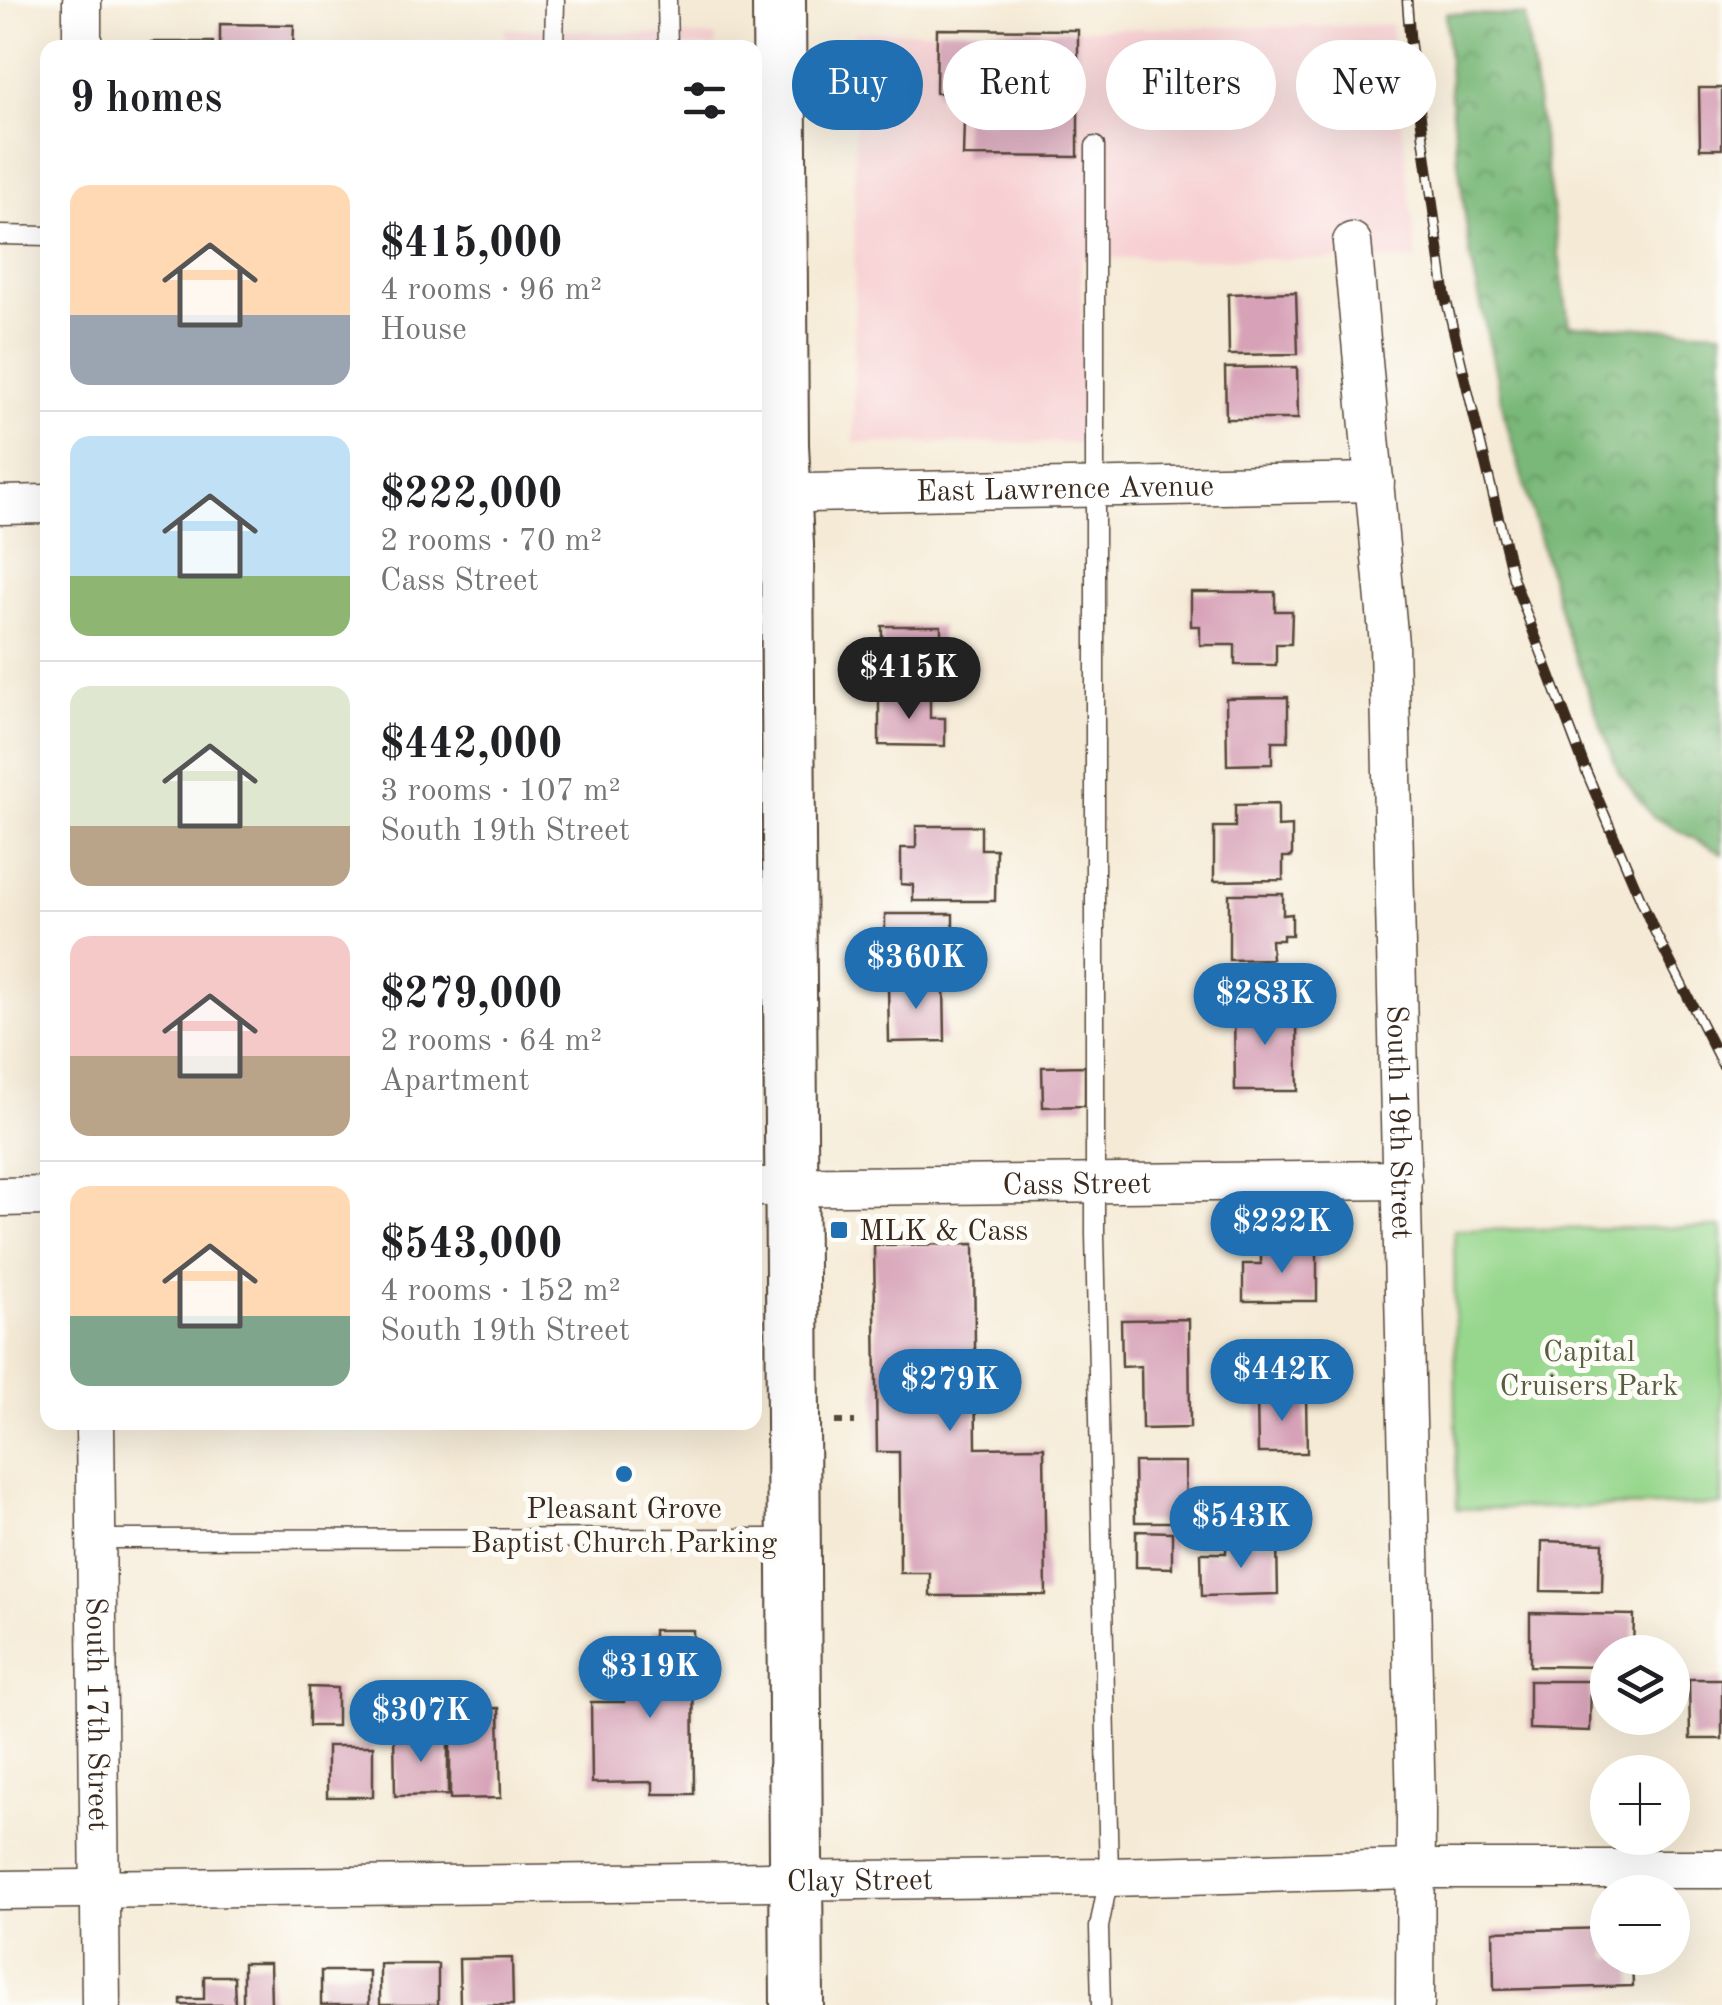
<!DOCTYPE html>
<html lang="en">
<head>
<meta charset="utf-8">
<style>
  :root { --surface:#fff; --page:#f6f6f6; --text:#202124; --muted:#757577; --line:#e0e0e0; --accent:#1f6fb2 }
  body { margin:0; font-family:"Old Standard TT",serif; background:var(--page); color:var(--text); height:100vh; display:flex; flex-direction:column; font-size:38px; white-space:nowrap }
  * { box-sizing:border-box; margin:0 }
  p { font-size:32px; color:var(--muted) }
  .icon { flex:none; width:55px; height:55px; fill:none; stroke:currentColor; stroke-width:2; stroke-linecap:round; stroke-linejoin:round }
  .map { position:relative; flex:1; overflow:hidden }
  .side { position:absolute; left:40px; top:40px; width:722px; height:1390px; display:flex; flex-direction:column; background:var(--surface); border-radius:20px; box-shadow:0 10px 40px #0002 }
  .side>* { flex:none }
  .top-card { position:absolute; left:792px; top:40px; width:778px; height:90px; display:flex; gap:20px }
  .controls { position:absolute; left:1590px; top:1635px; display:grid; gap:20px }
  .controls a { display:grid; place-items:center; width:100px; height:100px; border-radius:50%; background:var(--surface); box-shadow:0 10px 40px #0002; font-size:50px }
  .price { position:absolute; translate:-50% -85px; padding:0 22px; border-radius:35px; background:var(--accent); color:#fff; font-size:32px; line-height:65px; filter:drop-shadow(0 2px 5px #0008) }
  .price::after { content:''; position:absolute; left:50%; top:60px; width:30px; height:22px; margin-left:-15px; background:inherit; clip-path:polygon(0 0,100% 0,50% 100%) }
  .price.active { background:#222; color:#fff }
  ul { padding:0; list-style:none }
  li { display:flex; align-items:center; gap:30px; height:250px; padding:0 30px }
  li+li { border-top:2px solid var(--line) }
  li span { display:grid; place-items:center; flex:none; width:280px; height:200px; border-radius:20px; color:#555 }
  li>.icon { margin-inline-start:auto }
  span .icon { width:120px; height:120px; fill:#fffc; stroke-width:1 }
  li b { font-size:42px }
  h2 { display:flex; justify-content:space-between; align-items:center; height:120px; padding:0 30px; font-size:42px }
  .pill { padding:0 35px; border-radius:45px; background:var(--surface); box-shadow:0 10px 40px #0002; font-size:35px; line-height:90px }
  .pill.active { background:var(--accent); color:#fff }
  .map>svg:first-child { display:block }
</style>
</head>
<body>
<div class="map">
<svg width="1722" height="2005" viewBox="0 0 1722 2005">
  <defs>
    <pattern id="forest-crowns" width="20" height="18" patternUnits="userSpaceOnUse" patternTransform="scale(2.5)"><rect width="20" height="18" fill="#79b878"/><path d="M2 6a3 3 0 1 1 6 0M12 15a3 3 0 1 1 6 0" fill="none" stroke="#649662"/></pattern>
  </defs>
  <rect width="100%" height="100%" fill="#fdfcf7"/>
  <filter id="ink" filterUnits="userSpaceOnUse"><feTurbulence type="fractalNoise" baseFrequency=".01" numOctaves="2"/><feDisplacementMap in="SourceGraphic" scale="20" xChannelSelector="R" yChannelSelector="G"/><feConvolveMatrix kernelMatrix="1 2 1 2 8 2 1 2 1" color-interpolation-filters="sRGB"/></filter>
  <filter id="wash" filterUnits="userSpaceOnUse"><feTurbulence type="fractalNoise" baseFrequency=".0048" numOctaves="4" result="noise"/><feDisplacementMap in="SourceGraphic" scale="40" xChannelSelector="R" yChannelSelector="G"/><feGaussianBlur stdDeviation="2.25" result="paint"/><feColorMatrix in="noise" values="0 0 0 0 0 0 0 0 0 0 0 0 0 0 0 0 0 1.4 0 .05"/><feComposite in="paint" operator="in"/></filter>
  <g filter="url(#wash)">
    <rect width="100%" height="100%" fill="#f5ead5"/>
    <path fill="#f7cfd2" d="M1391 25 1417 260 1081 258 1082 443H854L855 32Z
      M505 28 716 37V47H506Z"/>
    <path fill="url(#forest-crowns)" stroke="#5a714b" stroke-width="2.5" d="M1446 13 1525 16 1569 325 1722 331V854L1652 816 1619 773 1566 632 1505 417 1470 254 1452 114Z"/>
    <path fill="#97d78d" stroke="#698056" stroke-width="2.5" d="M1722 1227V1505L1457 1509 1454 1230Z"/>
    <g id="blocks">
      <path fill="#d7a2b7" d="M220 24 294 25 293 48H220Z
        M937 29 1078 30V157L963 156 964 120 992 121V93H936Z
        M151 42H213V48H151Z
        M1699 88H1722V149H1700Z
        M1296 292 1298 354 1229 355 1228 294Z
        M1297 367 1298 419H1226L1225 368Z
        M1191 592H1275V611H1292L1291 644H1276V665H1235V645H1200V626H1191Z
        M882 626H941V689H882Z
        M879 696H930V718H945V746L879 745Z
        M1288 697V741H1272V764L1227 765 1226 698Z
        M1278 804V827L1292 826V857H1283V880L1214 881V827H1235V805Z
        M916 826H981V849H996L995 901H913V885L901 884V848H916Z
        M1229 894H1283V915L1292 914V935H1283V940H1271L1272 959 1229 960Z
        M885 914H953V938H937V964H885Z
        M944 983 945 1041 889 1042 888 984Z
        M1234 1002H1284V1025H1297L1298 1091H1235Z
        M1085 1066V1106L1043 1107 1042 1067Z
        M974 1244 976 1448 1044 1447 1046 1595 930 1596V1573H900L899 1452H877L874 1245Z
        M1261 1249H1317V1301H1243V1264H1261Z
        M1189 1319 1190 1428 1142 1429 1141 1366 1122 1367 1121 1320Z
        M1257 1396H1306L1307 1453H1258Z
        M1134 1462H1185L1186 1522H1135Z
        M1136 1531 1172 1532V1568L1136 1567Z
        M1542 1541 1603 1543 1602 1592 1541 1591Z
        M1277 1543 1278 1594 1202 1596 1201 1553H1226V1544Z
        M1530 1613 1634 1615 1633 1652H1608V1667L1530 1666Z
        M653 1630H693L694 1794H653V1782L592 1783 591 1702H624V1661H653Z
        M1689 1679H1722V1739H1690Z
        M1529 1681H1591L1590 1731 1529 1729Z
        M309 1687 337 1688V1726H309Z
        M499 1708 501 1798 450 1799V1734H468V1709Z
        M394 1734H448V1795L395 1796Z
        M327 1746H373V1797H327Z
        M1608 1928V1958H1632L1633 1986 1494 1990 1493 1931Z
        M512 1958 513 2005H460L459 1959Z
        M243 1963H270L271 2005H243Z
        M380 1964H438V2005H380Z
        M321 1971H369V2005H321Z
        M204 1976H234L235 2005H181V1999H204Z"/>
    </g>
  </g>
  <g filter="url(#ink)">
    <use href="#blocks" fill-opacity="0" stroke="#574739" stroke-width="2.5"/>
    <g fill="none" stroke-linecap="round" stroke-linejoin="round">
      <g stroke="#574739" stroke-width="21">
        <path id="lane" d="M667 0 668 48
          M554 48 555 0
          M1095 146V1234L1109 1877 1099 1927 1101 2005
          M0 235 48 236
          M96 1539 788 1538"/>
      </g>
      <g stroke="#574739" stroke-width="41">
        <g id="street">
          <path d="M82 48V0"/>
          <path id="s1" d="M1352 242 1389 644 1416 1810 1415 2005"/>
          <path id="s2" d="M755 494 1375 482"/>
          <path d="M0 505 48 504"/>
          <path id="s3" d="M755 1187 1402 1180"/>
          <path d="M0 1197 48 1196"/>
          <path id="s4" d="M95 1422 101 2005"/>
          <path id="s5" d="M0 1890 1109 1877 1415 1869H1722"/>
        </g>
      </g>
      <g stroke="#574739" stroke-width="56">
        <path id="secondary" d="M779 0 782 445 787 544 797 2005"/>
      </g>
      <path stroke="#574739" stroke-width="6" stroke-dasharray="8 8" stroke-linecap="butt" d="M835 1422H855"/>
      <use href="#lane" stroke="#fff" stroke-width="18"/>
      <use href="#street" stroke="#fff" stroke-width="38"/>
      <use href="#secondary" stroke="#fff" stroke-width="52"/>
      <g stroke="#3b2a1e" stroke-width="11">
        <path id="rail" d="M1407 0 1410 40 1445 295 1513 578 1586 771 1653 928 1722 1064"/>
      </g>
      <use href="#rail" stroke="#fdfcf7" stroke-width="8" stroke-dasharray="22" stroke-linecap="butt"/>
    </g>
  </g>
  <g fill="#1f6fb2" stroke="#fdfcf7" stroke-width="4">
    <rect x="829" y="1220" width="20" height="20" rx="5"/>
    <circle cx="624" cy="1474" r="10"/>
  </g>
  <g text-anchor="middle" stroke-width="10" stroke-linejoin="round" paint-order="stroke">
    <g font-size="30" fill="#3b2a1e" stroke="#fdfcf7">
      <text dy="10" stroke="none"><textPath href="#s2" startOffset="310">East Lawrence Avenue</textPath></text>
      <text dy="10" stroke="none"><textPath href="#s1" startOffset="882">South 19th Street</textPath></text>
      <text dy="10" stroke="none"><textPath href="#s3" startOffset="322">Cass Street</textPath></text>
      <text dy="10" stroke="none"><textPath href="#s4" startOffset="292">South 17th Street</textPath></text>
      <text dy="10" stroke="none"><textPath href="#s5" startOffset="860">Clay Street</textPath></text>
    </g>
    <g font-size="30" fill="#3b2a1e" stroke="#fdfcf7" text-anchor="start">
      <text x="859" y="1240">MLK &amp; Cass</text>
      <text x="624" y="1518" text-anchor="middle">Pleasant Grove<tspan x="624" dy="34">Baptist Church Parking</tspan></text>
    </g>
    <g font-size="30" fill="#575e3f" stroke="#fdfcf7">
      <text x="1589" y="1361">Capital<tspan x="1589" dy="34">Cruisers Park</tspan></text>
    </g>
  </g>
</svg>
<div class="controls">
<a><svg class="icon" aria-label="layers" viewBox="0 0 24 24"><path d="M12 4l9 5-9 5-9-5zM3 14l9 5 9-5"/></svg></a>
<a>+</a>
<a>−</a>
</div>
<b class="price active" style="left:909px;top:722px">$415K</b>
<b class="price" style="left:916px;top:1012px">$360K</b>
<b class="price" style="left:1265px;top:1048px">$283K</b>
<b class="price" style="left:1282px;top:1276px">$222K</b>
<b class="price" style="left:1282px;top:1424px">$442K</b>
<b class="price" style="left:950px;top:1434px">$279K</b>
<b class="price" style="left:1241px;top:1571px">$543K</b>
<b class="price" style="left:650px;top:1721px">$319K</b>
<b class="price" style="left:421px;top:1765px">$307K</b>
<div class="top-card">
<a class="pill active">Buy</a>
<a class="pill">Rent</a>
<a class="pill">Filters</a>
<a class="pill">New</a>
</div>
<section class="side">
<h2>9 homes<svg class="icon" aria-label="filters" viewBox="0 0 24 24"><path d="M4 7h16M4 17h16"/><circle cx="9" cy="7" r="2"/><circle cx="15" cy="17" r="2"/></svg></h2>
<ul>
<li><span style="background:linear-gradient(#ffd9b3 65%,#9aa5b1 0)"><svg class="icon" aria-label="home" viewBox="0 0 24 24"><path d="M3 11l9-7 9 7M6 9v11h12V9"/></svg></span><div><b>$415,000</b><p>4 rooms · 96 m²</p><p>House</p></div></li>
<li><span style="background:linear-gradient(#bfe0f5 70%,#8fb573 0)"><svg class="icon" aria-label="home" viewBox="0 0 24 24"><path d="M3 11l9-7 9 7M6 9v11h12V9"/></svg></span><div><b>$222,000</b><p>2 rooms · 70 m²</p><p>Cass Street</p></div></li>
<li><span style="background:linear-gradient(#dfe7d0 70%,#b9a48a 0)"><svg class="icon" aria-label="home" viewBox="0 0 24 24"><path d="M3 11l9-7 9 7M6 9v11h12V9"/></svg></span><div><b>$442,000</b><p>3 rooms · 107 m²</p><p>South 19th Street</p></div></li>
<li><span style="background:linear-gradient(#f6c9c9 60%,#b9a48a 0)"><svg class="icon" aria-label="home" viewBox="0 0 24 24"><path d="M3 11l9-7 9 7M6 9v11h12V9"/></svg></span><div><b>$279,000</b><p>2 rooms · 64 m²</p><p>Apartment</p></div></li>
<li><span style="background:linear-gradient(#ffd9b3 65%,#7fa58c 0)"><svg class="icon" aria-label="home" viewBox="0 0 24 24"><path d="M3 11l9-7 9 7M6 9v11h12V9"/></svg></span><div><b>$543,000</b><p>4 rooms · 152 m²</p><p>South 19th Street</p></div></li>
</ul>
</section>
</div>
</body>
</html>
